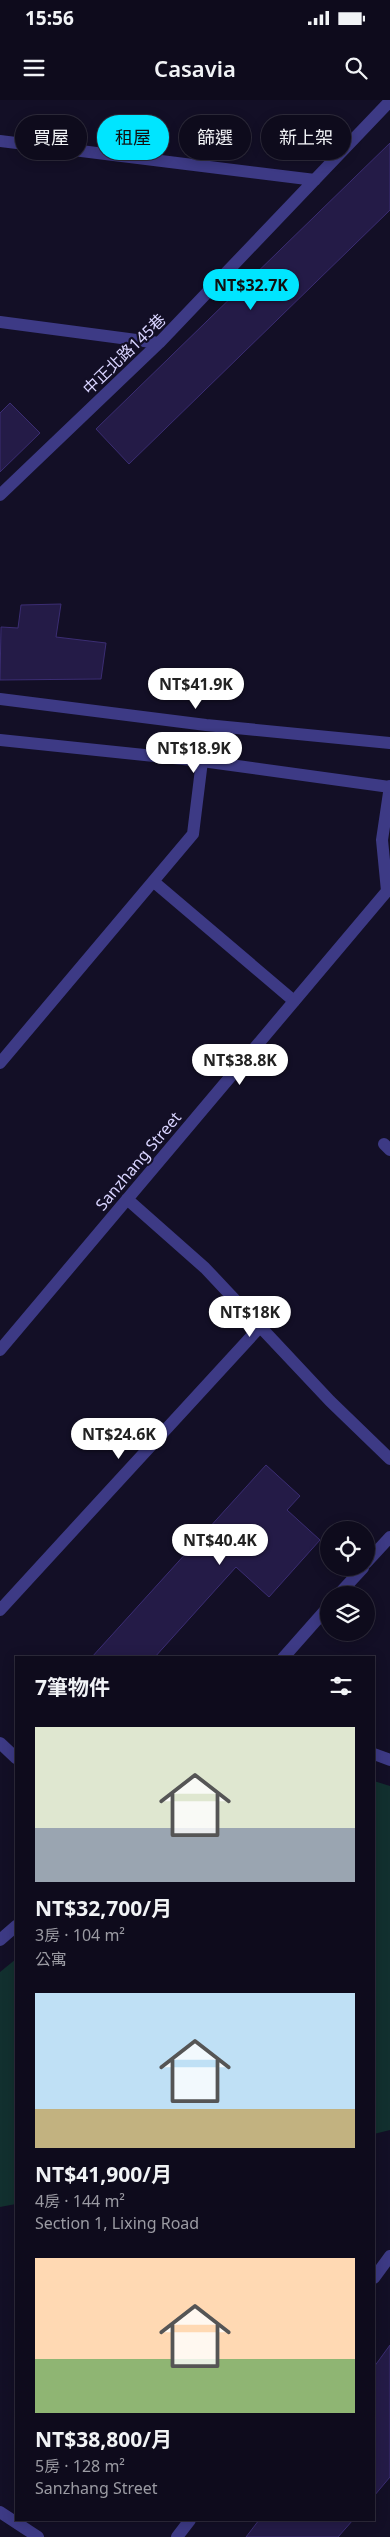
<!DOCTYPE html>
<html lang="zh-TW">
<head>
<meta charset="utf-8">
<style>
  :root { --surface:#0e0b1c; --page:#171425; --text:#f1f3f6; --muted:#9b9ba3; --line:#2e2b3b; --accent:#00e5ff }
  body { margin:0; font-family:"Noto Sans","Noto Sans TC",sans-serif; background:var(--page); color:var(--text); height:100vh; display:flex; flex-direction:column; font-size:19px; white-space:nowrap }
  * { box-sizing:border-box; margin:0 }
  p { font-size:16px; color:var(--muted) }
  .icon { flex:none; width:28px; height:28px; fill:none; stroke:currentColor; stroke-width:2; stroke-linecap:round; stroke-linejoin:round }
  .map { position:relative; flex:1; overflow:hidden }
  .sheet { position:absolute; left:15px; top:1556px; width:360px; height:865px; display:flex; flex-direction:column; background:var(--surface); border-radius:0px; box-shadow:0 2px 12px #0003,0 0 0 1px var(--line) }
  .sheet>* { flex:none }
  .top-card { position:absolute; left:15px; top:15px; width:360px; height:45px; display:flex; gap:10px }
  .controls { position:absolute; left:320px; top:1421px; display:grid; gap:10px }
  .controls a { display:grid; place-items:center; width:55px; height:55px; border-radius:50%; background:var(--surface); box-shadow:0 2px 12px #0003,0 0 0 1px var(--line); font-size:25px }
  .price { position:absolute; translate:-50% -42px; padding:0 11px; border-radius:18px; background:#fff; color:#222; font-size:16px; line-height:32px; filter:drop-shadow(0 1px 2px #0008) }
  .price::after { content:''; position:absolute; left:50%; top:30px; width:15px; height:11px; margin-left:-8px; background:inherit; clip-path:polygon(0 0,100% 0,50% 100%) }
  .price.current { background:var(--accent); color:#111 }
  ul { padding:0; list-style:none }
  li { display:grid; align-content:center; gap:10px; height:265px; padding:0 20px }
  li span { display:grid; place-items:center; height:155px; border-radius:0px; color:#555 }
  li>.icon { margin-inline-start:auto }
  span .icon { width:90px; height:90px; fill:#fffc; stroke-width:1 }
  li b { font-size:21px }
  h2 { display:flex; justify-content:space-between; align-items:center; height:60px; padding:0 20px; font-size:21px }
  .pill { padding:0 18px; border-radius:22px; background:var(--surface); box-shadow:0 2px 12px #0003,0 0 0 1px var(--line); font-size:18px; line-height:45px }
  .pill.current { background:var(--accent); color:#111 }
  .status { display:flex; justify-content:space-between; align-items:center; height:35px; padding:0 25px; background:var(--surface); direction:ltr }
  .status svg { height:14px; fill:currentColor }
  header { display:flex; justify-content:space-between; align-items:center; height:65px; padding:0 20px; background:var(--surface); font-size:22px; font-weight:600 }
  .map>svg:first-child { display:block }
</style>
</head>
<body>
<div class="status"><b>15:56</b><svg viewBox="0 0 49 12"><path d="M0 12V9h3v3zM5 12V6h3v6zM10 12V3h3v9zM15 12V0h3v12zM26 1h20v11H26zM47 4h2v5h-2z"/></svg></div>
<header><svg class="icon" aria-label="menu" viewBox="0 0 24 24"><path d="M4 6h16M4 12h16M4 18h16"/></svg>Casavia<svg class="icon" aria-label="search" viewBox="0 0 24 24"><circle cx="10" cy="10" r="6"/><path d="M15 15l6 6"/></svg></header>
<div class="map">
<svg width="390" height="2437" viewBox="0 0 390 2437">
  <rect width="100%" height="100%" fill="#130f26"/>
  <path fill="#12302f" d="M374 1681 390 1686V2030L374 2034Z
    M16 1859V2104L0 2107V1872Z"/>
  <path fill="#241b47" stroke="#3b2d73" d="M390 43V110L129 364 96 329Z
    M10 303 40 333 0 372V313Z
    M61 504 56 537 106 543 101 579 0 580 1 527 18 528 21 505Z
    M266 1365 300 1396 287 1410 320 1440 269 1497 236 1467 154 1558H91Z
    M390 2245V2377L374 2396V2267Z
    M259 2420H353L338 2437H246Z"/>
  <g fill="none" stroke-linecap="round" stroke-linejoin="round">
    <path stroke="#3d3a85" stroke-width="12" d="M0 41 315 80
      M0 222 159 243
      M0 395 159 243 390 1
      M154 782 294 901
      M0 963 193 734 202 661
      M366 1463 390 1437
      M338 1495 363 1468
      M283 1558 329 1506
      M374 1654 390 1660
      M0 1840 16 1826"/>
    <path stroke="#3d3a85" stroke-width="12" d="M384 1044 390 1050
      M127 1099 205 1168 330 1301 390 1359
      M0 1250 387 791 382 740 390 686
      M0 1510 259 1228
      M0 1643 16 1658"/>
    <path stroke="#3d3a85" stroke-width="12" d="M0 599 206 625 390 643
      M0 640 202 661 390 687
      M374 2178 390 2156
      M0 2412 38 2437
      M177 2437 190 2420"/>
  </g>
  <g text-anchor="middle" stroke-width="4.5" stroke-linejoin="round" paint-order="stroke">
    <g font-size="16" fill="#d9d4ff" stroke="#130f26">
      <text transform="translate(124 254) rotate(-44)" y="6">中正北路145巷</text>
      <text transform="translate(138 1061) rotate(-50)" y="6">Sanzhang Street</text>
    </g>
  </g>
</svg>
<div class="controls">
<a><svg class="icon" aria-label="locate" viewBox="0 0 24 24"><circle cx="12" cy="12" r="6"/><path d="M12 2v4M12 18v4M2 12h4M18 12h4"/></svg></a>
<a><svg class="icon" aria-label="layers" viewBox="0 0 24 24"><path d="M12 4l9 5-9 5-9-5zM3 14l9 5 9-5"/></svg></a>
</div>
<b class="price current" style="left:251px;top:211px">NT$32.7K</b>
<b class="price" style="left:196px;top:610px">NT$41.9K</b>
<b class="price" style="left:194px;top:674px">NT$18.9K</b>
<b class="price" style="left:240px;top:986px">NT$38.8K</b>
<b class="price" style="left:250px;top:1238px">NT$18K</b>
<b class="price" style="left:119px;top:1360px">NT$24.6K</b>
<b class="price" style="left:220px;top:1466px">NT$40.4K</b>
<div class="top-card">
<a class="pill">買屋</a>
<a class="pill current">租屋</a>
<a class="pill">篩選</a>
<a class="pill">新上架</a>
</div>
<section class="sheet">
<h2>7筆物件<svg class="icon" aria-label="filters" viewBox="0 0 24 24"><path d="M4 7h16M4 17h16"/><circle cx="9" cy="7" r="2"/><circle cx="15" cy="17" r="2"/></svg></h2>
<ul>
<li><span style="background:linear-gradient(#dfe7d0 65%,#9aa5b1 0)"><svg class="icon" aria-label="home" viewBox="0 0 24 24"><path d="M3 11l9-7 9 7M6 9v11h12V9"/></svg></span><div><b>NT$32,700/月</b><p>3房 · 104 m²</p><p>公寓</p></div></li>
<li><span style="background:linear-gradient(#bfe0f5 75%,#c2b280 0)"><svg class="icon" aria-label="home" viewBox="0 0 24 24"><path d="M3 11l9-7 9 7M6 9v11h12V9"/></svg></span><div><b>NT$41,900/月</b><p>4房 · 144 m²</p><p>Section 1, Lixing Road</p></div></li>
<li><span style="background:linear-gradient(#ffd9b3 65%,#8fb573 0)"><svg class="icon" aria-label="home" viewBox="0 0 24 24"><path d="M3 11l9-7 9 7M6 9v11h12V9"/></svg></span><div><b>NT$38,800/月</b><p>5房 · 128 m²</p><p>Sanzhang Street</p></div></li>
</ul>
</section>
</div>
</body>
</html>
